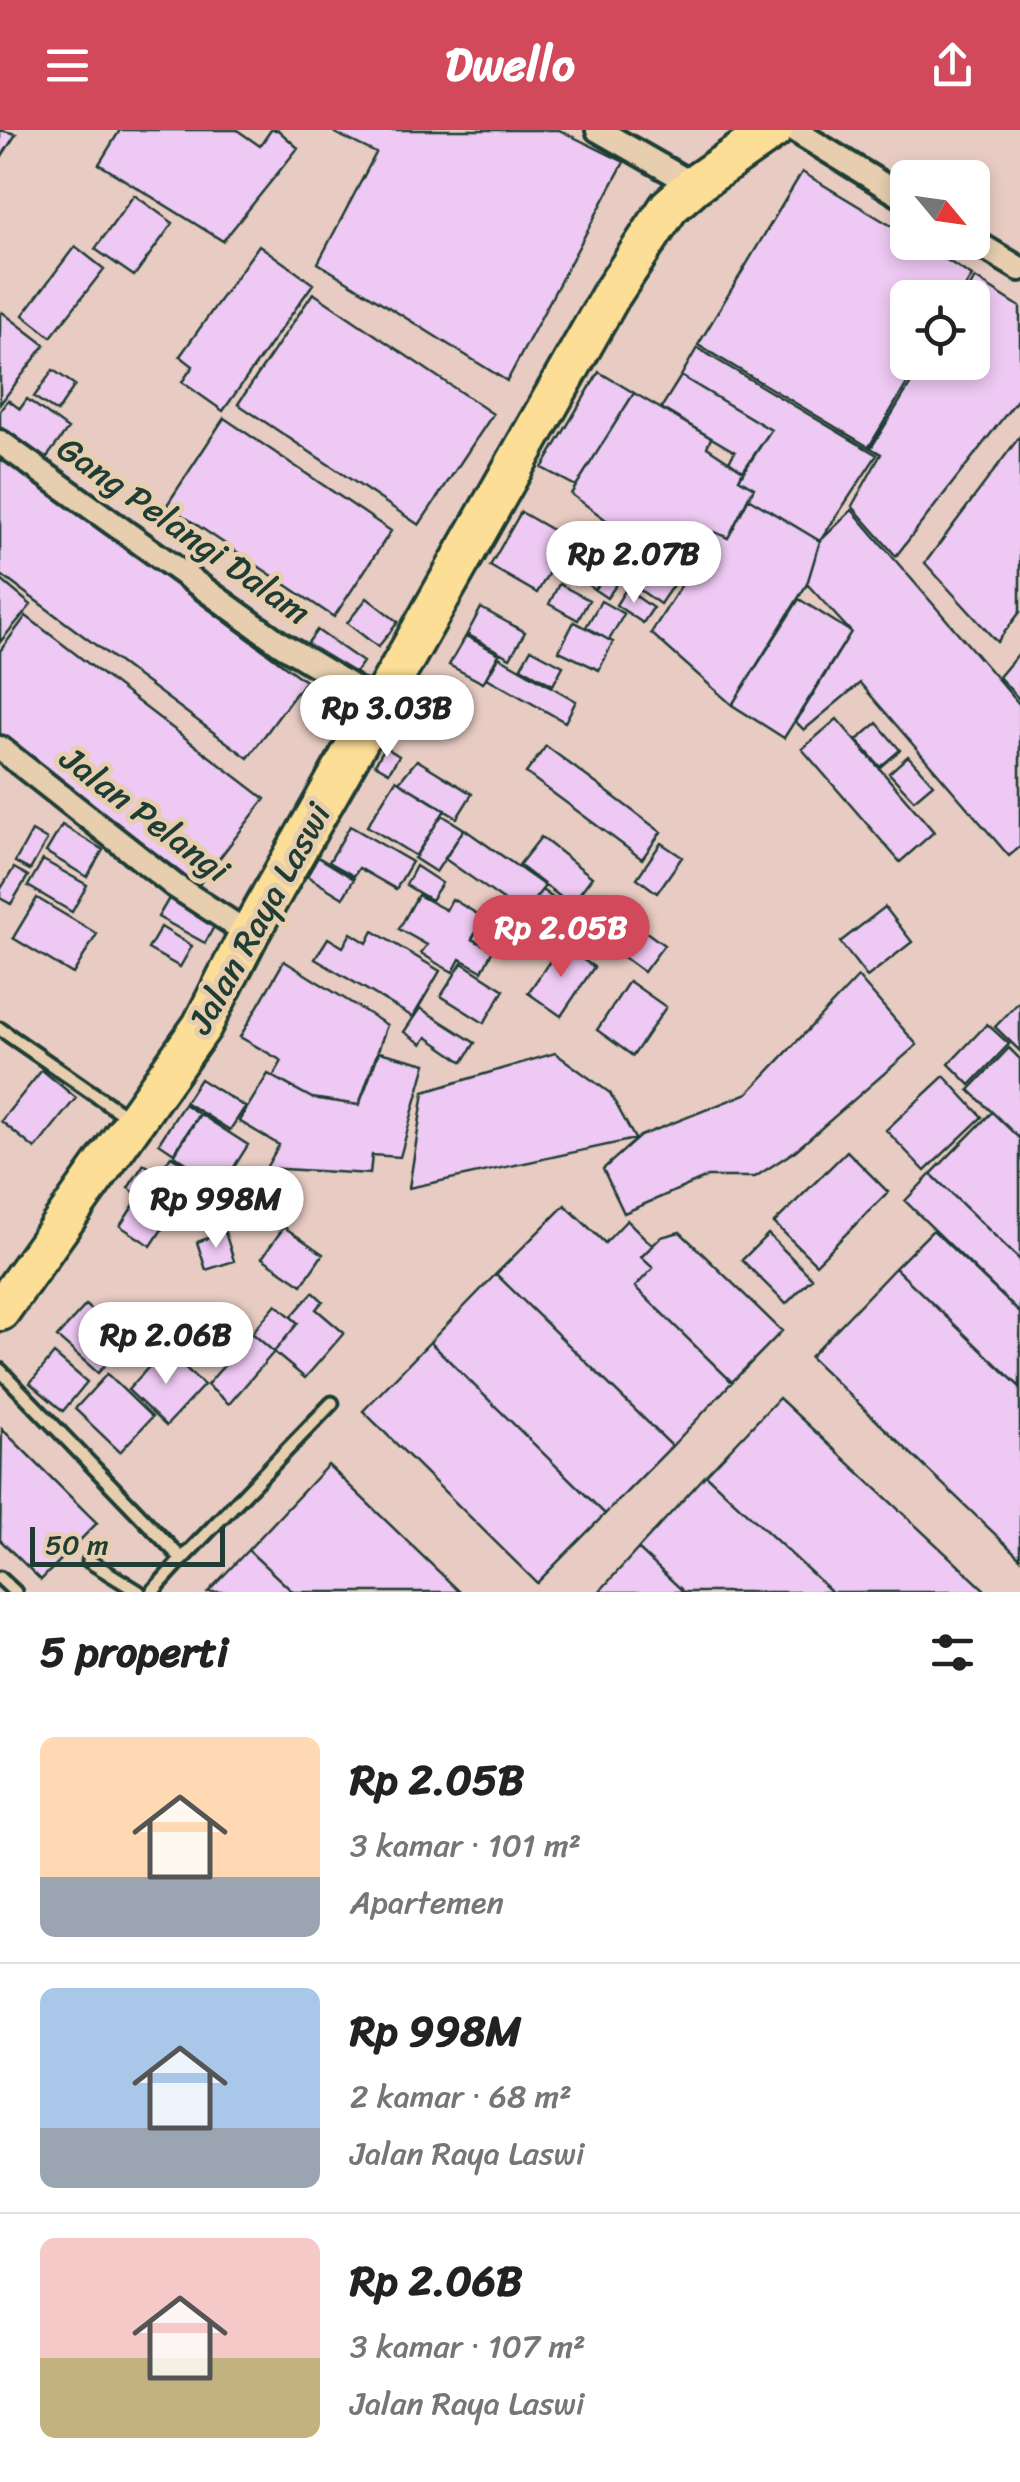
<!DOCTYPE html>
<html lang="id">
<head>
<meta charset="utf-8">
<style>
  :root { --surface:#fff; --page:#f6f6f6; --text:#222; --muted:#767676; --line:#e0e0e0; --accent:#d1495b }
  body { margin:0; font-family:Sriracha,sans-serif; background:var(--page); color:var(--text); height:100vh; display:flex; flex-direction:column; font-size:38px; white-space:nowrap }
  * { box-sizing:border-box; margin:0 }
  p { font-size:32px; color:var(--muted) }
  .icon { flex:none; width:55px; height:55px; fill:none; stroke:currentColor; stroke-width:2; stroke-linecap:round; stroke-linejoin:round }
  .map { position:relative; height:1462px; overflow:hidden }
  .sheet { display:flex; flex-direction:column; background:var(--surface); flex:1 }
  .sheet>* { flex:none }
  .needle { width:65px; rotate:119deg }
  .controls { position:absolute; left:890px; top:30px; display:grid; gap:20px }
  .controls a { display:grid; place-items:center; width:100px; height:100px; border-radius:15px; background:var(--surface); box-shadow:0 5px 15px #0003; font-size:50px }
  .scale { position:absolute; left:30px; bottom:25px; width:195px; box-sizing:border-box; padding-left:10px; border:5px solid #1f3d34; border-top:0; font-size:28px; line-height:35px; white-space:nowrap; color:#1f3d34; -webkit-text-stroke:8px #e6ceae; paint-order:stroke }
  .price { position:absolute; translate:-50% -85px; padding:0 22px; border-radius:35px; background:#fff; color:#222; font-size:32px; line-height:65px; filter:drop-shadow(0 2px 5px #0008) }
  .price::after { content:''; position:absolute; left:50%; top:60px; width:30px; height:22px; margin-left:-15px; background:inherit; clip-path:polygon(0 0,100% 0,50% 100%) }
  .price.selected { background:var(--accent); color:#fff }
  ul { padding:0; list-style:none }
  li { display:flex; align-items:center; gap:30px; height:250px; padding:0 40px }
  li+li { border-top:2px solid var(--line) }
  li span { display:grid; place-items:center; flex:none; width:280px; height:200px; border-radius:15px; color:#555 }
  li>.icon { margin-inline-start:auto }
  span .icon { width:120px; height:120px; fill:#fffc; stroke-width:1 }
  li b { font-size:42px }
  h2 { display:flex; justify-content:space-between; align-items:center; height:120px; padding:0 40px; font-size:42px }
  header { display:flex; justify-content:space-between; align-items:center; height:130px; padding:0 40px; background:var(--accent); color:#fff; font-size:45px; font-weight:700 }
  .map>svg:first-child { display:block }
</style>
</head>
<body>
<header><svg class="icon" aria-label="menu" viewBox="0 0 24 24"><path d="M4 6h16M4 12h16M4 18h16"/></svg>Dwello<svg class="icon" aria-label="share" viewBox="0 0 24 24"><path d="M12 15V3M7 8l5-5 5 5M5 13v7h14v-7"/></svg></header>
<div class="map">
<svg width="1020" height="1462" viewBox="0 0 1020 1462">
  <rect width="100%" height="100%" fill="#e8ccc3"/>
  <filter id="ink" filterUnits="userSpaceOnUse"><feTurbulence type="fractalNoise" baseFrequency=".01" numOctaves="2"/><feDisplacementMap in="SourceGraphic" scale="20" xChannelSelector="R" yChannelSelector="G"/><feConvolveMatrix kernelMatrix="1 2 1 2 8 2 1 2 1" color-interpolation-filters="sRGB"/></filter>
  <g filter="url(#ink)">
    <path fill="#eec9f3" stroke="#1f3d34" stroke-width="2.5" d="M0 0 16 4 0 29Z
      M120 0H237L260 16 271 0H278L298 18 223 111 99 34Z
      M337 0H559L624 32 507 251 318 133 376 23 335 3Z
      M802 42 908 106V112H918L972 146 959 168H908V232H920L869 317 698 215Z
      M134 65 173 93 134 146 95 119Z
      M259 115 313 154 223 281 182 252 193 236 180 226Z
      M75 116 104 139 51 207 23 185Z
      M975 148 1020 177V266L896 426 852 376 881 324 871 318 924 232H972V168H964Z
      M313 163 493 284 419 395 238 274Z
      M2 182 45 215 0 274V184Z
      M697 218 877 325 820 411 748 368 754 358 739 349 771 300 681 246Z
      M53 240 75 255 57 282 34 267Z
      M599 242 634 263 576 356 542 338Z
      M681 246 771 300 743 341 729 331 735 322 661 278Z
      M634 263 711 308 707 317 743 341 739 349 754 358 728 408 715 402 686 449 571 364Z
      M27 269 68 299 44 331 0 297V281L8 270 20 279Z
      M224 288 391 401 334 487 167 375Z
      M1020 306V482L997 512 925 433Z
      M0 324 305 551 248 628 0 444Z
      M748 368 820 411 807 454 732 575 651 503 715 402 728 408Z
      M852 380 1020 575V717L1009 726 860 553 804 600 796 592 851 502 807 454 820 411Z
      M521 382 568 409 537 463 490 436Z
      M617 402 629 411 595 460 582 450Z
      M629 411 641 420 607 468 595 460Z
      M643 425 677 449 660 474 626 450Z
      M0 449 31 475 0 512Z
      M559 454 589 470 578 490 549 474Z
      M626 459 653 478 643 493 616 475Z
      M367 468 398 492 378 517 347 493Z
      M799 469 851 502 784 608 732 575Z
      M601 471 624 484 609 510 586 497Z
      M481 478 525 502 510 528 467 504Z
      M26 486 265 669 198 756 0 604V521Z
      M574 492 613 512 599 540 559 521Z
      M317 500 363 532 348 553 302 521Z
      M466 506 499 524 483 553 449 535Z
      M531 519 563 536 553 555 521 537Z
      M1020 522V570L999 547Z
      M499 527 576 571 565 592 487 548Z
      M837 589 934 702 900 732 802 619Z
      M877 593 900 620 880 637 857 610Z
      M546 616 661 702 642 729 526 643Z
      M385 617 399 626 389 642 375 634Z
      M908 626 933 654 914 670 889 643Z
      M417 630 472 664 457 688 399 652Z
      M396 650 445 680 416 726 367 696Z
      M442 685 464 699 436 742 414 728Z
      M62 695 103 720 87 747 46 722Z
      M350 696 412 732 396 759 359 738 354 746 329 732Z
      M464 699 545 756 523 784 445 729Z
      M32 701 47 710 30 740 15 732Z
      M541 707 592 747 571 775 519 735Z
      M661 713 682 727 657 763 637 748Z
      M318 727 354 749 343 768 307 746Z
      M43 730 87 755 72 782 28 756Z
      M416 736 442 753 431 770 406 755Z
      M14 738 28 746 11 774 0 768V760Z
      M542 760 584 791 566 815 523 784Z
      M171 765 217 791 205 813 158 787Z
      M418 765 446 780 452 769 484 788 472 809 493 820 482 841 460 829 453 842 438 834 421 823 427 815 399 799Z
      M37 768 97 804 73 844 13 808Z
      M885 777 912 812 867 847 840 812Z
      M623 785 664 815 644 842 603 812Z
      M161 797 192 816 180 837 148 819Z
      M373 801 440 841 413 887 315 829 328 808 343 817 351 803 367 813Z
      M561 815 594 837 561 886 528 863Z
      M284 831 387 895 359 975 312 968 273 947 282 931 240 907Z
      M462 833 504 860 484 893 441 866Z
      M858 847 917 915 795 1021 755 1047H707L624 1083 603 1039 640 1006 748 963Z
      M629 851 666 877 633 926 597 900Z
      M1020 871V921L995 897Z
      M420 878 475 913 463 932 427 907 422 914 404 902Z
      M987 894 1009 914 970 955 949 934Z
      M1009 918 1020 929V1009L969 960Z
      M379 922 426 934 400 1027 372 1025 370 1044 266 1038 279 1015 239 991 268 944 312 968 359 975Z
      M555 923 610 963 635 1009 409 1058 424 962Z
      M42 940 76 968 35 1019 1 991Z
      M944 946 982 987 925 1041 886 1000Z
      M200 949 245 977 230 1000 185 972Z
      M184 974 199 984 174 1023 159 1013Z
      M992 982 1020 1009V1130L931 1044Z
      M200 984 248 1015 222 1056 174 1025Z
      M847 1021 888 1062 816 1134 774 1093Z
      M171 1026 222 1059 231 1045 247 1080 226 1086 160 1042Z
      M144 1034 211 1079 184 1095 128 1058Z
      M931 1044 1020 1130V1183L905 1071Z
      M137 1070 168 1090 151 1116 120 1096Z
      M565 1075 605 1113 627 1090 653 1116 641 1127 653 1138 635 1157 732 1252 672 1316 496 1144Z
      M284 1097 323 1124 302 1155 262 1128Z
      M933 1100 1020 1183V1257L895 1138Z
      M225 1102 234 1131 206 1140 197 1112Z
      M680 1102 782 1201 732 1252 635 1157 653 1138 641 1127 661 1107Z
      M768 1104 812 1148 786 1174 742 1130Z
      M895 1138 1020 1257V1428L810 1227Z
      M496 1144 672 1316 605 1384 430 1212Z
      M313 1162 323 1171 316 1179 344 1203 305 1248 274 1222 298 1193 291 1187Z
      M276 1174 298 1193 274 1222 252 1203Z
      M86 1175 127 1210 98 1243 57 1207Z
      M252 1203 274 1222 229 1274 207 1255Z
      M430 1212 605 1384 537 1453 363 1281Z
      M165 1219 204 1255 166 1296 128 1260Z
      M54 1224 87 1252 63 1281 30 1253Z
      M107 1244 152 1287 120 1322 75 1279Z
      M779 1268 987 1462H832L706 1345Z
      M2 1299 97 1393 41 1450 0 1410Z
      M328 1335 460 1462H293L248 1420Z
      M706 1345 832 1462H684L638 1419Z
      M638 1419 684 1462H599Z
      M248 1420 293 1462H208Z"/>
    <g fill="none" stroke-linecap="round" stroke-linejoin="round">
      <g stroke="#1f3d34" stroke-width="19">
        <path id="service" d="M0 899 130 989
          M0 1240 182 1429 332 1273
          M89 1431 139 1462
          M0 1448 15 1462
          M152 1462 182 1429"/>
      </g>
      <g stroke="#1f3d34" stroke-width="30">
        <path id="minor" d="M598 0 694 55
          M794 0 908 70
          M972 110 1020 139
          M0 312 281 514 380 574
          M0 618 175 756 249 804"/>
      </g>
      <g stroke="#1f3d34" stroke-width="45">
        <path id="primary" d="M0 1181 202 896 249 804 611 165 669 77 694 55 773 0"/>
      </g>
      <use href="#service" stroke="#e6ceae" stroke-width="11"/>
      <use href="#minor" stroke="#e6ceae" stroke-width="22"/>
      <use href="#primary" stroke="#fdde96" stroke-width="38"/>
    </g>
  </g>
  <g text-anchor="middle" stroke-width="10" stroke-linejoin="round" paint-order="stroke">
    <g font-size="35" fill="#1f3d34" stroke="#e6ceae">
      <text transform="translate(184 400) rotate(35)" y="12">Gang Pelangi Dalam</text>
      <text transform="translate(145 684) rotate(37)" y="12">Jalan Pelangi</text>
      <text transform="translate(259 788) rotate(-61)" y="12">Jalan Raya Laswi</text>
    </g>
  </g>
</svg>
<div class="controls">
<a><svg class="needle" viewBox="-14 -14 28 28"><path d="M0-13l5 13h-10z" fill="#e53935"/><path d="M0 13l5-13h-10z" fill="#767676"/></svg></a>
<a><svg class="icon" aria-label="locate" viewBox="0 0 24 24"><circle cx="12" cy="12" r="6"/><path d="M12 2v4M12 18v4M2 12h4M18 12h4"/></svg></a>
</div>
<div class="scale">50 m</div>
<b class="price" style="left:634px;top:476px">Rp 2.07B</b>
<b class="price" style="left:387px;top:630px">Rp 3.03B</b>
<b class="price selected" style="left:561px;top:850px">Rp 2.05B</b>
<b class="price" style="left:216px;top:1121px">Rp 998M</b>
<b class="price" style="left:166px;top:1257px">Rp 2.06B</b>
</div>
<section class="sheet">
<h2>5 properti<svg class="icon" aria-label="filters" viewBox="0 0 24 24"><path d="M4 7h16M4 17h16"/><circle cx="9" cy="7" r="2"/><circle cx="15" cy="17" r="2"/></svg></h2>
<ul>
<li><span style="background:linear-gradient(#ffd9b3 70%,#9aa5b1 0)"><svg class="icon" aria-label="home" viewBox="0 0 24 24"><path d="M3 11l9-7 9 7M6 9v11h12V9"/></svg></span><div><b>Rp 2.05B</b><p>3 kamar · 101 m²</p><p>Apartemen</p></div></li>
<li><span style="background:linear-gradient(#a9c7e8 70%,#9aa5b1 0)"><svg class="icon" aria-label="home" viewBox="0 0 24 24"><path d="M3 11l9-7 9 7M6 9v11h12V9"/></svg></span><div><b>Rp 998M</b><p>2 kamar · 68 m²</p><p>Jalan Raya Laswi</p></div></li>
<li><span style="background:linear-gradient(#f6c9c9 60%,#c2b280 0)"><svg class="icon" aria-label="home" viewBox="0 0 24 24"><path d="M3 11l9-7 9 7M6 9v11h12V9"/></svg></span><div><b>Rp 2.06B</b><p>3 kamar · 107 m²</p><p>Jalan Raya Laswi</p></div></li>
</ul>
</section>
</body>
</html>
